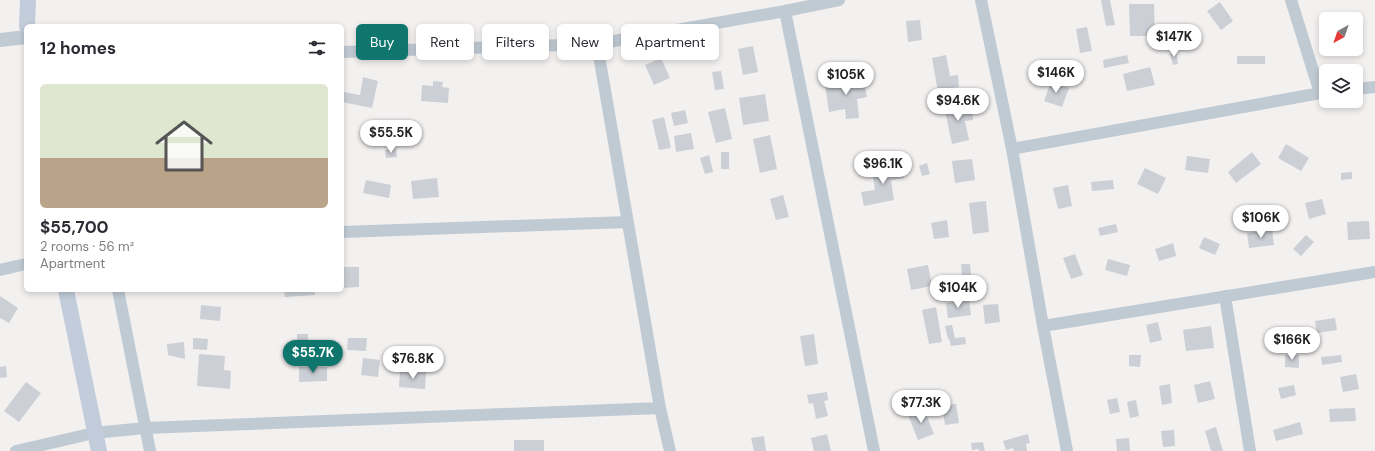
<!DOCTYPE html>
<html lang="en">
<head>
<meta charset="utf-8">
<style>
  :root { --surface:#fff; --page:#f7f7f7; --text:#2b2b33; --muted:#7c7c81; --accent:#0f766e }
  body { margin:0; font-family:"DM Sans",sans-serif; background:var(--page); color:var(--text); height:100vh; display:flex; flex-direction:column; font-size:15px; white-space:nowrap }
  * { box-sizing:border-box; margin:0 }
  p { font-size:13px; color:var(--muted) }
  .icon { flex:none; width:22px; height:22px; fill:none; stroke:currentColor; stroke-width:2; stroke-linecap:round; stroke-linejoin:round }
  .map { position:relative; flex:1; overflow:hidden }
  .drawer { position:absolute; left:24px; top:24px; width:320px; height:268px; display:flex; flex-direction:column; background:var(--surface); border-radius:6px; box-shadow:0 2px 6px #0003 }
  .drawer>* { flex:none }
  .guide { position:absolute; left:356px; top:24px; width:380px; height:36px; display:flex; gap:8px }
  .needle { width:26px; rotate:220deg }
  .buttons { position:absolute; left:1319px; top:12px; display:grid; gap:8px }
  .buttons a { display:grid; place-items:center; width:44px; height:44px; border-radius:6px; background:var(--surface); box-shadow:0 2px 6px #0003; font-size:20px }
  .price { position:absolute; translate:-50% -34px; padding:0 9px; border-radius:14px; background:#fff; color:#222; font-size:13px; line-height:26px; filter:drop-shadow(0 1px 2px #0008) }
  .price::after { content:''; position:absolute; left:50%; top:24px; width:12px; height:9px; margin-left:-6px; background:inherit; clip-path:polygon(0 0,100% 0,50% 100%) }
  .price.current { background:var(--accent); color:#fff }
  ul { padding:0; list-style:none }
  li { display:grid; align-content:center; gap:8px; height:212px; padding:0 16px }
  li span { display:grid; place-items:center; height:124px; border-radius:6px; color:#555 }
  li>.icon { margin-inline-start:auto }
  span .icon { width:72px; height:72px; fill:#fffc; stroke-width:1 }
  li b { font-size:17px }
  h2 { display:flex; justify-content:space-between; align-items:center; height:48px; padding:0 16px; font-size:17px }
  .pill { padding:0 14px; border-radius:6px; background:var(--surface); box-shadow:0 2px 6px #0003; font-size:14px; line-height:36px }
  .pill.current { background:var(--accent); color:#fff }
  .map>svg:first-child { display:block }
</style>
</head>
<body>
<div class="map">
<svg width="1375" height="451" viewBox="0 0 1375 451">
  <rect width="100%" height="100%" fill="#f3f0f0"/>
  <path fill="#cccfd5" d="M1101 0H1110L1115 25 1106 26Z
    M1220 2 1233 21 1221 30 1207 11Z
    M1129 4H1154L1155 36H1130Z
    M920 20 922 40 908 42 906 21Z
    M1087 27 1092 51 1080 53 1076 29Z
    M753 46 758 72 743 75 738 49Z
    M1176 52 1178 64 1173 65 1170 53Z
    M946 55 950 76 958 75 959 87 952 88 954 95 939 98 932 58Z
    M1127 55 1129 63 1104 68 1103 60Z
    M1237 56H1265V64H1237Z
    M661 58 670 78 654 85 645 65Z
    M1150 67 1155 85 1127 91 1123 74Z
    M721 71 724 89 715 90 712 72Z
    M363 77 378 81 372 108 342 102 344 92 360 95Z
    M863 77 867 97 857 99 859 118 846 119 845 109 829 112 825 84 842 82V80Z
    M433 81 443 82 442 87 449 88 448 103 421 101 422 85 433 86Z
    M1051 82 1069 88 1062 107 1044 101Z
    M765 94 769 121 743 125 739 98Z
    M961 102 962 110 972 109 973 120 965 121 969 140 952 144 944 106Z
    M725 108 732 139 716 143 708 112Z
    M685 110 688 123 674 126 671 113Z
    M664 117 671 148 659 150 652 120Z
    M691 133 694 149 676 152 674 136Z
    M770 135 777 169 760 173 753 139Z
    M1286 144 1309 158 1301 171 1278 158Z
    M396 149 397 157 386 158 385 150Z
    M721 152H729V169H721Z
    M1252 152 1261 164 1236 183 1228 172Z
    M709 155 713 172 705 174 700 158Z
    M1187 156 1210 159 1208 173 1185 170Z
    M972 159 975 180 955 183 952 161Z
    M927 163 930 174 922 176 919 166Z
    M901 165 904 178 891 180 894 200 864 206 861 192 875 190 872 170Z
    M1145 168 1166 178 1158 194 1137 184Z
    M1352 172V179L1341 180V173Z
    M437 178 439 197 413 199 411 181Z
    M366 180 391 185 389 198 363 193Z
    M1113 180 1114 189 1092 191 1091 182Z
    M1068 185 1072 206 1058 209 1053 188Z
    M783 195 789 217 776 220 770 199Z
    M1322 199 1326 214 1309 219 1305 203Z
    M986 201 989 232 973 234 969 203Z
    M947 220 949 237 934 239 931 223Z
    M1369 221 1370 239 1348 240 1347 222Z
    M1116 224 1118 232 1100 236 1098 228Z
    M1272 229 1274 245 1249 248 1247 233Z
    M1306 235 1314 242 1301 256 1293 249Z
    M1204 237 1220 244 1215 255 1199 248Z
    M1173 243 1176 256 1159 261 1155 249Z
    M1075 254 1083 275 1071 279 1063 258Z
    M1108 259 1130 265 1127 276 1105 270Z
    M961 264H970L972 288H963Z
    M928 265 932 286 911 290 907 269Z
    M342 267H359V287L342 288Z
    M192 290H216V292H192Z
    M284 290H315V295L285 297Z
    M0 296 18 308 9 323 0 318Z
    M969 300 971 315 948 318 946 303Z
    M998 304 1000 322 985 324 983 305Z
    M201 305 221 307 220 321 200 319Z
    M936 307 942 342 929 344 922 310Z
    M1335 318 1337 330 1317 333 1315 321Z
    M1158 322 1162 340 1150 343 1146 325Z
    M952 325 955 338 965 337 966 344 951 346 949 339H948L945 326Z
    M1211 326 1214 348 1186 351 1183 330Z
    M297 334H308V348L297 347Z
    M814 334 818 364 805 366 800 336Z
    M193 338 208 339 207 350 193 349Z
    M348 338H367L366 351 347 350Z
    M184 342 185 359 168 355 167 344Z
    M199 354 225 356 224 370 231 371 230 389 197 386Z
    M1129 355H1141L1140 367 1129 366Z
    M1285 355H1299V368L1285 367Z
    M1341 355 1342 362 1322 365 1321 357Z
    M363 358 380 360 378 377 361 375Z
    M6 366 7 377 0 378V367Z
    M299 367H327V381L299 382Z
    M400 371 426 372 425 389 399 387Z
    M1356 374 1359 389 1343 392 1340 377Z
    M1210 381 1215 399 1198 403 1194 385Z
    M26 382 41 393 19 422 4 411Z
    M1170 384 1172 403 1162 405 1159 386Z
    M1294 385 1296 395 1281 399 1278 388Z
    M827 392 828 400 824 401 828 416 816 419 813 403 809 404 807 395Z
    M1117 398 1120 412 1110 414 1107 400Z
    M1136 400 1139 416 1130 418 1127 402Z
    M956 404 959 423 945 425 942 406Z
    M1355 408 1356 421 1330 422 1329 409Z
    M924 409 934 434 918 440 908 415Z
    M1300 422 1303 434 1276 441 1273 430Z
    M1216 427 1223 451H1211L1205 431Z
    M1174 430 1175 446 1163 447 1161 431Z
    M827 434 831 451H814L811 438Z
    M1028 434 1030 443 1026 444 1027 451H1014L1013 448 1006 450 1003 441Z
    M764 436 766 451H754L751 438Z
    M1129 438 1130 451H1117L1116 439Z
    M514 440H544V451H514Z
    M983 442 985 451H979V449L972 450 971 443Z"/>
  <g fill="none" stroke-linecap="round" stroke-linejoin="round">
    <path stroke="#c0cad3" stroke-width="12" d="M981 0 1012 149 1043 326 1067 451
      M1291 0 1320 93
      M785 11 874 451
      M597 44 660 408 670 451
      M342 52 597 44 785 11 839 0
      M1356 89 1375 87
      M1012 149 1326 92
      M342 232 627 222
      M0 270 26 264
      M118 290 150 451
      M1225 296 1250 451
      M1043 326 1375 272
      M16 451 94 433 145 428 660 408"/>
    <path stroke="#c0cad3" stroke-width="14" d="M0 40 26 37"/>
    <path stroke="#c2ccda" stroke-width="16" d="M27 26 28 0
      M66 290 99 451"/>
  </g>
</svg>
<div class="buttons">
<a><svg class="needle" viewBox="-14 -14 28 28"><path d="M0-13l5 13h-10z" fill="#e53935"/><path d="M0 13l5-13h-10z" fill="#7c7c81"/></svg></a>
<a><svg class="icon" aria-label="layers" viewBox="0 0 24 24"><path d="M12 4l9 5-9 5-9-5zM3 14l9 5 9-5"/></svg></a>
</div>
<b class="price" style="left:1174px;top:58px">$147K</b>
<b class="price" style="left:1056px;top:94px">$146K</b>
<b class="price" style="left:846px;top:96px">$105K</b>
<b class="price" style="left:958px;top:122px">$94.6K</b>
<b class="price" style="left:391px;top:154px">$55.5K</b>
<b class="price" style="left:883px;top:185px">$96.1K</b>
<b class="price" style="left:1261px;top:239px">$106K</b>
<b class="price" style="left:958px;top:309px">$104K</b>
<b class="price" style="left:1292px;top:361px">$166K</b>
<b class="price current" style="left:313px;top:374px">$55.7K</b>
<b class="price" style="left:413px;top:380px">$76.8K</b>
<b class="price" style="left:921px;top:424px">$77.3K</b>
<div class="guide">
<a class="pill current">Buy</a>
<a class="pill">Rent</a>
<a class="pill">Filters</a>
<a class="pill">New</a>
<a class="pill">Apartment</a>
</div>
<section class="drawer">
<h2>12 homes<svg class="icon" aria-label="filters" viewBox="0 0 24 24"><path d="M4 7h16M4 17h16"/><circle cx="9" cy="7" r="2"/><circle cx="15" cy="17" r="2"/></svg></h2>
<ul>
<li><span style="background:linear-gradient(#dfe7d0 60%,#b9a48a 0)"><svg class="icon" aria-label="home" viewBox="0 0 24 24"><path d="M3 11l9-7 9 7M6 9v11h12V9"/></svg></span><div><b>$55,700</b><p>2 rooms · 56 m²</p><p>Apartment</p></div></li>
</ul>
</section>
</div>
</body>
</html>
